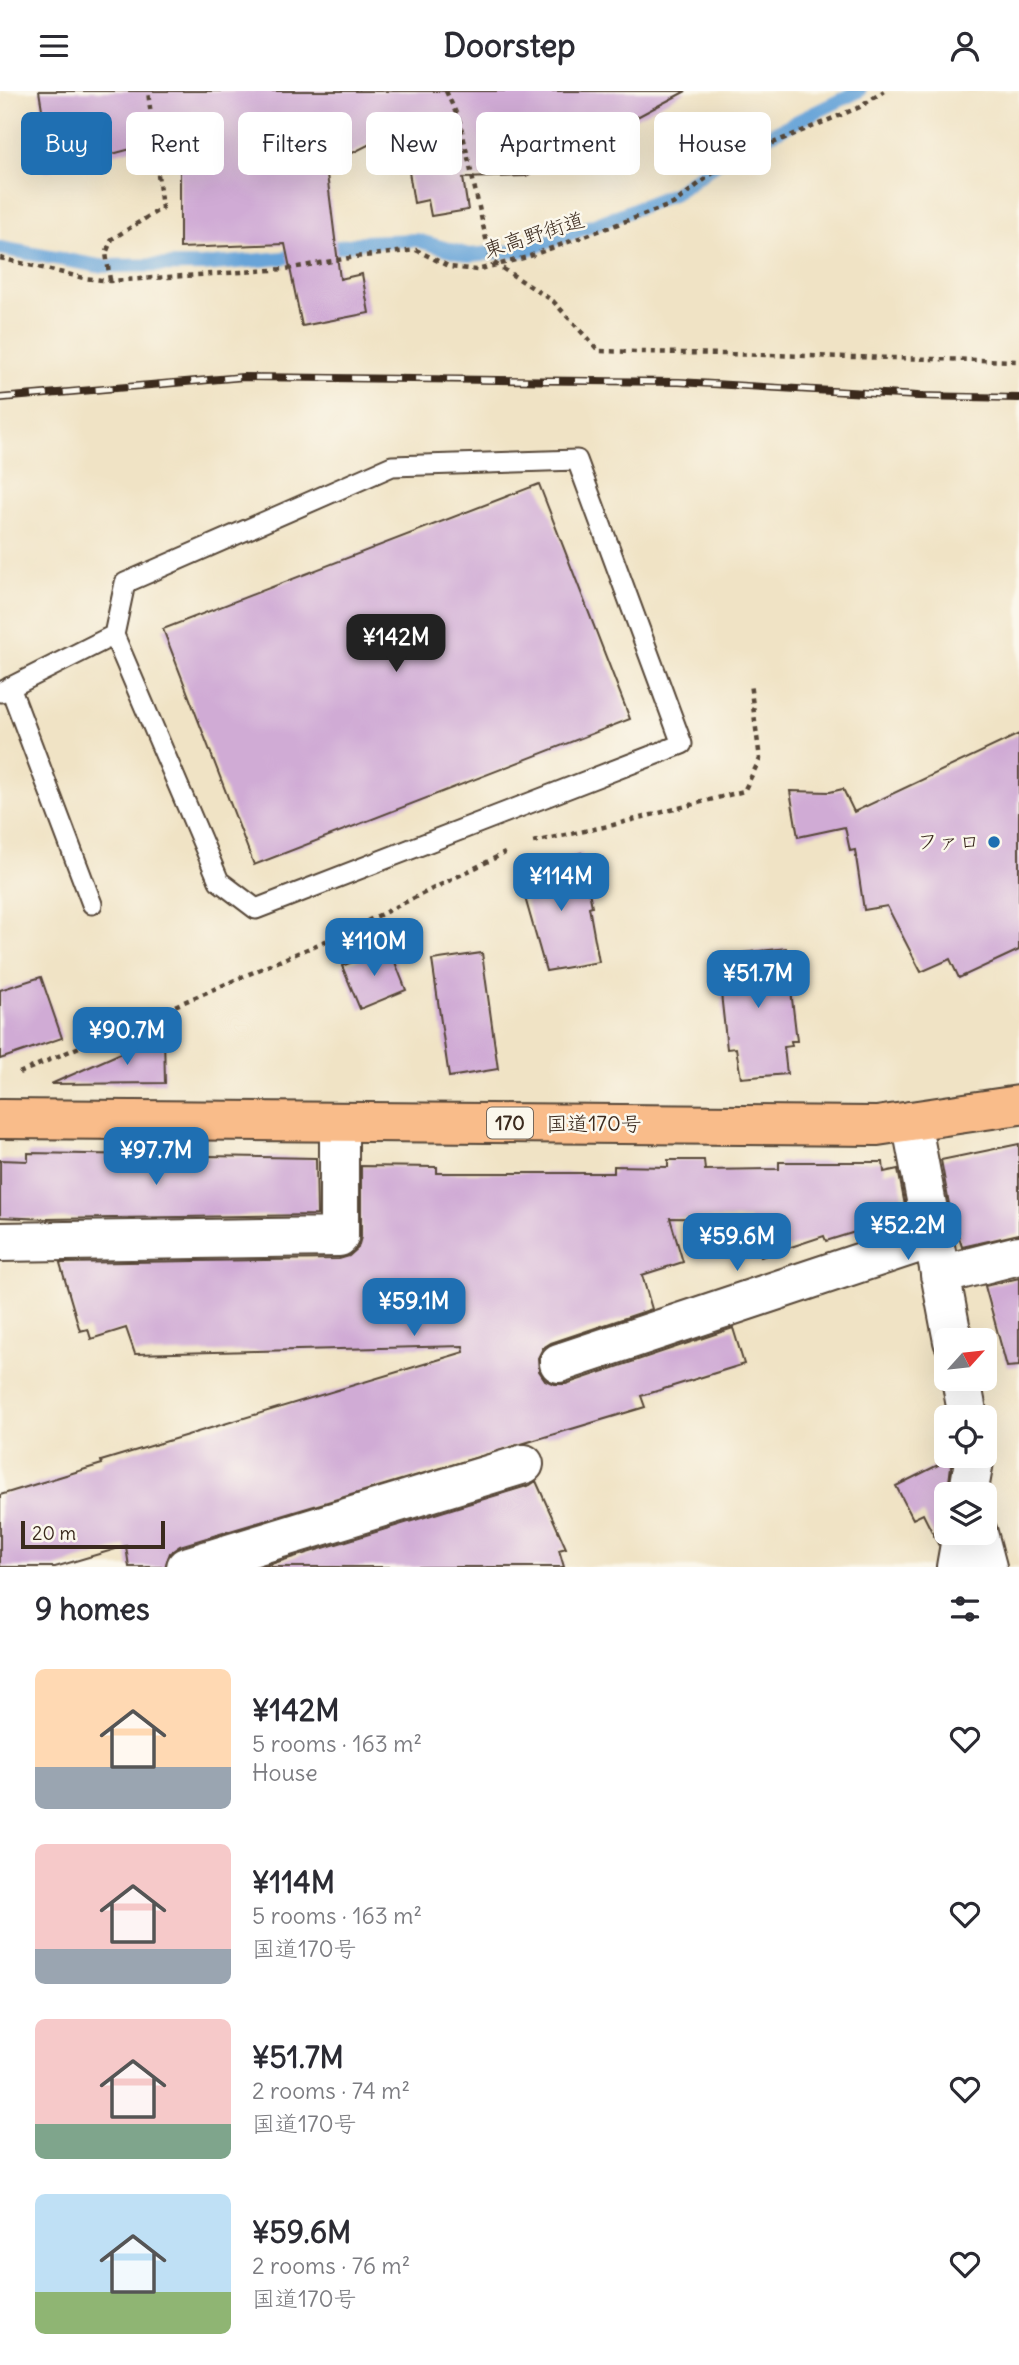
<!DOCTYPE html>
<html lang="en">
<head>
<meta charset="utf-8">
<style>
  :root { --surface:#fff; --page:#f2f2f3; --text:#2b2b33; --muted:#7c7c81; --accent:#1f6fb2 }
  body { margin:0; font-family:Delius,"Klee One",sans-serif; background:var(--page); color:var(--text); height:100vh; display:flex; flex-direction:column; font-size:26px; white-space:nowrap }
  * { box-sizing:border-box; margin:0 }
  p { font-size:23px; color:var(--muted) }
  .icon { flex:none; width:38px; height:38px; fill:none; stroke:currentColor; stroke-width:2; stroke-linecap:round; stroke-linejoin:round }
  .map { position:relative; height:1476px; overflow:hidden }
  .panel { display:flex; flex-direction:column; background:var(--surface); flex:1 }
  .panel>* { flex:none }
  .top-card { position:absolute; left:21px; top:21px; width:978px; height:63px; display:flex; gap:14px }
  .needle { width:46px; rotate:63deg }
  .fabs { position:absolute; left:934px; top:1237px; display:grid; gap:14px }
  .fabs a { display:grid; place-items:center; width:63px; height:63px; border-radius:10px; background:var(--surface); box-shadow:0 7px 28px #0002; font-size:35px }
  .scale { position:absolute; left:21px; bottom:18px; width:144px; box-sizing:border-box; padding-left:7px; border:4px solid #3b2a1e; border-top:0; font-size:19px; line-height:24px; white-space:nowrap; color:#3b2a1e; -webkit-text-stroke:5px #fbf7ec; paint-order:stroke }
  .price { position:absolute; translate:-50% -60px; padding:0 16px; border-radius:14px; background:var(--accent); color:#fff; font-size:23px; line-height:46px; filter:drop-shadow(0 2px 4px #0008) }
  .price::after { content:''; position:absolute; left:50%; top:42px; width:21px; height:16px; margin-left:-10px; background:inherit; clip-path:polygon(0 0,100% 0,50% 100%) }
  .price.selected { background:#222; color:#fff }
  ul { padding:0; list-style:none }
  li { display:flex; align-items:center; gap:21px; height:175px; padding:0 35px }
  li span { display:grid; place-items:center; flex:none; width:196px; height:140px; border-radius:10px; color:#555 }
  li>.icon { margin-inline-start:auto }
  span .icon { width:84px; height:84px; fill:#fffc; stroke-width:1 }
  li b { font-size:30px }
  h2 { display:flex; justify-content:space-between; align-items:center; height:84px; padding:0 35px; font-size:30px }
  .chip { padding:0 24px; border-radius:10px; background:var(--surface); box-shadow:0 7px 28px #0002; font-size:24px; line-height:63px }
  .chip.selected { background:var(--accent); color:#fff }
  header { display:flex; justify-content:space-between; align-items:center; height:91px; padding:0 35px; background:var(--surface); font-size:32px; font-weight:700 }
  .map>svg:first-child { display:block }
</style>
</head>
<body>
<header><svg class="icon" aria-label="menu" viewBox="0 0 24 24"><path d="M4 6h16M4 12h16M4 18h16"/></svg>Doorstep<svg class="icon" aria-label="person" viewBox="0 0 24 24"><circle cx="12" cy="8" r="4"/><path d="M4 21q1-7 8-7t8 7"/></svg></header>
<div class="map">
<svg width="1019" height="1476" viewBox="0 0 1019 1476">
  <rect width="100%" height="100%" fill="#fbf7ec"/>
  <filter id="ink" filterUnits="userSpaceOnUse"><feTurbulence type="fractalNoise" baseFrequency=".0143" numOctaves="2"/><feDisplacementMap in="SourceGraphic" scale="14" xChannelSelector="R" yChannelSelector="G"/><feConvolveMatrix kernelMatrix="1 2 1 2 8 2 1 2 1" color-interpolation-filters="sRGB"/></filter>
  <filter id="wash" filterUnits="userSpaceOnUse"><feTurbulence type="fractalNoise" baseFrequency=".00686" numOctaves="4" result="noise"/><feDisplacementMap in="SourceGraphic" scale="28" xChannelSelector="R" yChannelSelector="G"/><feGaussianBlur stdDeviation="1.57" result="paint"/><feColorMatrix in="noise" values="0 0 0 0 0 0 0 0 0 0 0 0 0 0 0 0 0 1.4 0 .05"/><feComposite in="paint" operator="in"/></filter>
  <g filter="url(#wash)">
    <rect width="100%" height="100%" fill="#f0e3c5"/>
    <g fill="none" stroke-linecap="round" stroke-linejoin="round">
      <path stroke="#68a4d8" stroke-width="14" d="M0 157 99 175 203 174 283 167 364 151 416 149 469 164 526 159 602 131 675 102 728 64 859 0"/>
    </g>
    <g id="blocks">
      <path fill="#d0abd5" d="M39 0H686L526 85 463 87 468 119 431 125 428 109 414 112 402 37 326 75 340 188 362 183 369 222 302 235 285 153 180 157V45L44 81 34 45 46 42Z
        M539 393 630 628 254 774 163 538Z
        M1019 643V859L959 887 950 868 921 881 887 815 864 819 855 759 850 760 845 736 798 746 790 700 830 701 843 698 854 721Z
        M581 762 592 815 589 816 599 871 546 880 518 782Z
        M389 856 406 899 360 918 342 875Z
        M786 857 797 950H791L792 955 784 956 787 983 741 987 736 957 727 958 717 865Z
        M482 862 498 978 449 986 432 869Z
        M41 886 62 947 0 968V899Z
        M164 943 165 992 51 993Z
        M1019 1053V1143L962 1156 949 1113 941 1069Z
        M28 1062 316 1067 317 1124 47 1128 0 1126V1069L28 1070Z
        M668 1069H704L705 1079 779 1078V1071H883L884 1081 898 1078 907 1125 826 1150 824 1145 761 1166 749 1128 670 1127 683 1171 642 1184 652 1218 551 1252 543 1257 538 1267 539 1280 545 1289 554 1293H566L733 1237 744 1273 641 1305 645 1316 180 1455 170 1462 165 1476H129L126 1455 55 1476H0V1404L102 1373 101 1370 464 1261 463 1255 135 1263 126 1237 91 1248 88 1238 80 1240 60 1172 339 1168 349 1165 358 1157 361 1146V1075L437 1076V1082H614V1075L668 1076Z
        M1019 1187V1275L1007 1276 985 1195Z
        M952 1367 944 1431 938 1453 923 1423 913 1428 896 1395Z
        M536 1390 566 1457 559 1459 564 1476H261L530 1394Z"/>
    </g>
  </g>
  <g filter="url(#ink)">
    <use href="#blocks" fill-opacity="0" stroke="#564637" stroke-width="2"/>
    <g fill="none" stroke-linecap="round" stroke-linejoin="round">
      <g stroke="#564637" stroke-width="23">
        <path id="lane" d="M577 369 682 653 256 818 219 790 114 544 125 492 392 375Z
          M10 596 92 813
          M1 601 114 544"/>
      </g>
      <g stroke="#564637" stroke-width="42">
        <path id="street" d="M911 1030 953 1250
          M0 1151 339 1146V1031
          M940 1184 1019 1164
          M559 1272 934 1147
          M961 1288 968 1326
          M968 1404 975 1365
          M978 1442 987 1476
          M186 1476 524 1373
          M956 1476 962 1442"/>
      </g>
      <g stroke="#564637" stroke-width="42">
        <path id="highway" d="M0 1028 877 1035 1019 1014"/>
      </g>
      <path stroke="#564637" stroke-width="4.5" stroke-dasharray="5 5" stroke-linecap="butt" d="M446 0 460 31 491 170 553 210 599 260 1019 270
        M0 167 84 187 110 190 286 178 355 166 416 159 450 176 477 179 527 166 673 113 727 71 860 16 884 0
        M110 189 106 162 112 148 162 117 148 0
        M533 751 613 734 744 700 760 668 750 592
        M19 982 335 846 505 762"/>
      <use href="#lane" stroke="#fff" stroke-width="19"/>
      <use href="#street" stroke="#fff" stroke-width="38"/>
      <use href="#highway" stroke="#f9bc8a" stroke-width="38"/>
      <g stroke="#3b2a1e" stroke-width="8">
        <path id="rail" d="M0 307 243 286 679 291 918 305 1019 307"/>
      </g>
      <use href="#rail" stroke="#fbf7ec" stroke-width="5" stroke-dasharray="16" stroke-linecap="butt"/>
    </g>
  </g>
  <circle fill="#1f6fb2" stroke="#fbf7ec" stroke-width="2.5" cx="994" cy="751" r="7"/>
  <g text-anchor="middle" stroke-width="5" stroke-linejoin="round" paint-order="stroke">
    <rect fill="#fbf7ec" stroke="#75685c" stroke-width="2" x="487" y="1016.5" width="46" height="31" rx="5"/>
    <g font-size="19" font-weight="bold" fill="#3b2a1e">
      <text x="510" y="1039">170</text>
    </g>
    <g font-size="21" fill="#3b2a1e" stroke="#fbf7ec">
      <text transform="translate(534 144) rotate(-18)" y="7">東高野街道</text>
      <text x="594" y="1040">国道170号</text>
    </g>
    <g font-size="21" fill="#3b2a1e" stroke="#fbf7ec" text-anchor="end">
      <text x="980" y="758">ファロ</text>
    </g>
  </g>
</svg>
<div class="fabs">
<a><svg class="needle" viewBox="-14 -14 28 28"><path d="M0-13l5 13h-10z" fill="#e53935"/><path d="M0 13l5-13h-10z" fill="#7c7c81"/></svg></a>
<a><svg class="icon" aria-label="locate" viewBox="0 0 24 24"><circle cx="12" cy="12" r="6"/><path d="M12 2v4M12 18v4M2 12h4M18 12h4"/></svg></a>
<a><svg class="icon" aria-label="layers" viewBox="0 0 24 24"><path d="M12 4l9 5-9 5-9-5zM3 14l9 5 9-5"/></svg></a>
</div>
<div class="scale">20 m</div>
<b class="price selected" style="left:396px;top:583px">¥142M</b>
<b class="price" style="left:561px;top:822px">¥114M</b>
<b class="price" style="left:374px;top:887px">¥110M</b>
<b class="price" style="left:758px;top:919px">¥51.7M</b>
<b class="price" style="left:127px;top:976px">¥90.7M</b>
<b class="price" style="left:156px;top:1096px">¥97.7M</b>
<b class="price" style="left:908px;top:1171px">¥52.2M</b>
<b class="price" style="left:737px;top:1182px">¥59.6M</b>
<b class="price" style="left:414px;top:1247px">¥59.1M</b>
<div class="top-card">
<a class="chip selected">Buy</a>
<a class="chip">Rent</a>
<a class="chip">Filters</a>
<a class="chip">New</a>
<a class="chip">Apartment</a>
<a class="chip">House</a>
</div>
</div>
<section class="panel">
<h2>9 homes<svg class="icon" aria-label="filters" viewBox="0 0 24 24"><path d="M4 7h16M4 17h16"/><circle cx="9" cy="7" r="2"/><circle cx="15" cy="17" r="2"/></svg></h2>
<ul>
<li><span style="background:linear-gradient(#ffd9b3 70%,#9aa5b1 0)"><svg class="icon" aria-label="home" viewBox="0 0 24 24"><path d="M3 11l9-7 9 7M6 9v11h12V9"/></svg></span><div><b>¥142M</b><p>5 rooms · 163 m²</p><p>House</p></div><svg class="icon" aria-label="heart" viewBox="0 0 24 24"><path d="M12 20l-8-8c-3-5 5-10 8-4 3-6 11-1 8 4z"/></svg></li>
<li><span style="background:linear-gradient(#f6c9c9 75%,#9aa5b1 0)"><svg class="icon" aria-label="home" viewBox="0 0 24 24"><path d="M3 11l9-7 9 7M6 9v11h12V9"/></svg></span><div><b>¥114M</b><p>5 rooms · 163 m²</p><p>国道170号</p></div><svg class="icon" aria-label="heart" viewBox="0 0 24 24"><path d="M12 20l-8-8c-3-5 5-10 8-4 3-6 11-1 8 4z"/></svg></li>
<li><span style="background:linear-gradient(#f6c9c9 75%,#7fa58c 0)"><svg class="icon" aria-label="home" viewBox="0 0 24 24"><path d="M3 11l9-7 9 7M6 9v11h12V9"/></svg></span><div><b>¥51.7M</b><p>2 rooms · 74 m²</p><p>国道170号</p></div><svg class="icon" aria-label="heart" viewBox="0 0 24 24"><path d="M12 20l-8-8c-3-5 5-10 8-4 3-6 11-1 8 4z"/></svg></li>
<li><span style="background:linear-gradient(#bfe0f5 70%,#8fb573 0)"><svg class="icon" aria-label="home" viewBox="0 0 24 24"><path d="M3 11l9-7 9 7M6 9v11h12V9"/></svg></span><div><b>¥59.6M</b><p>2 rooms · 76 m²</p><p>国道170号</p></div><svg class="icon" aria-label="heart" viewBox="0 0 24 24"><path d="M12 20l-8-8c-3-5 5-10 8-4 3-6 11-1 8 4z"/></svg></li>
</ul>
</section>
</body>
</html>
